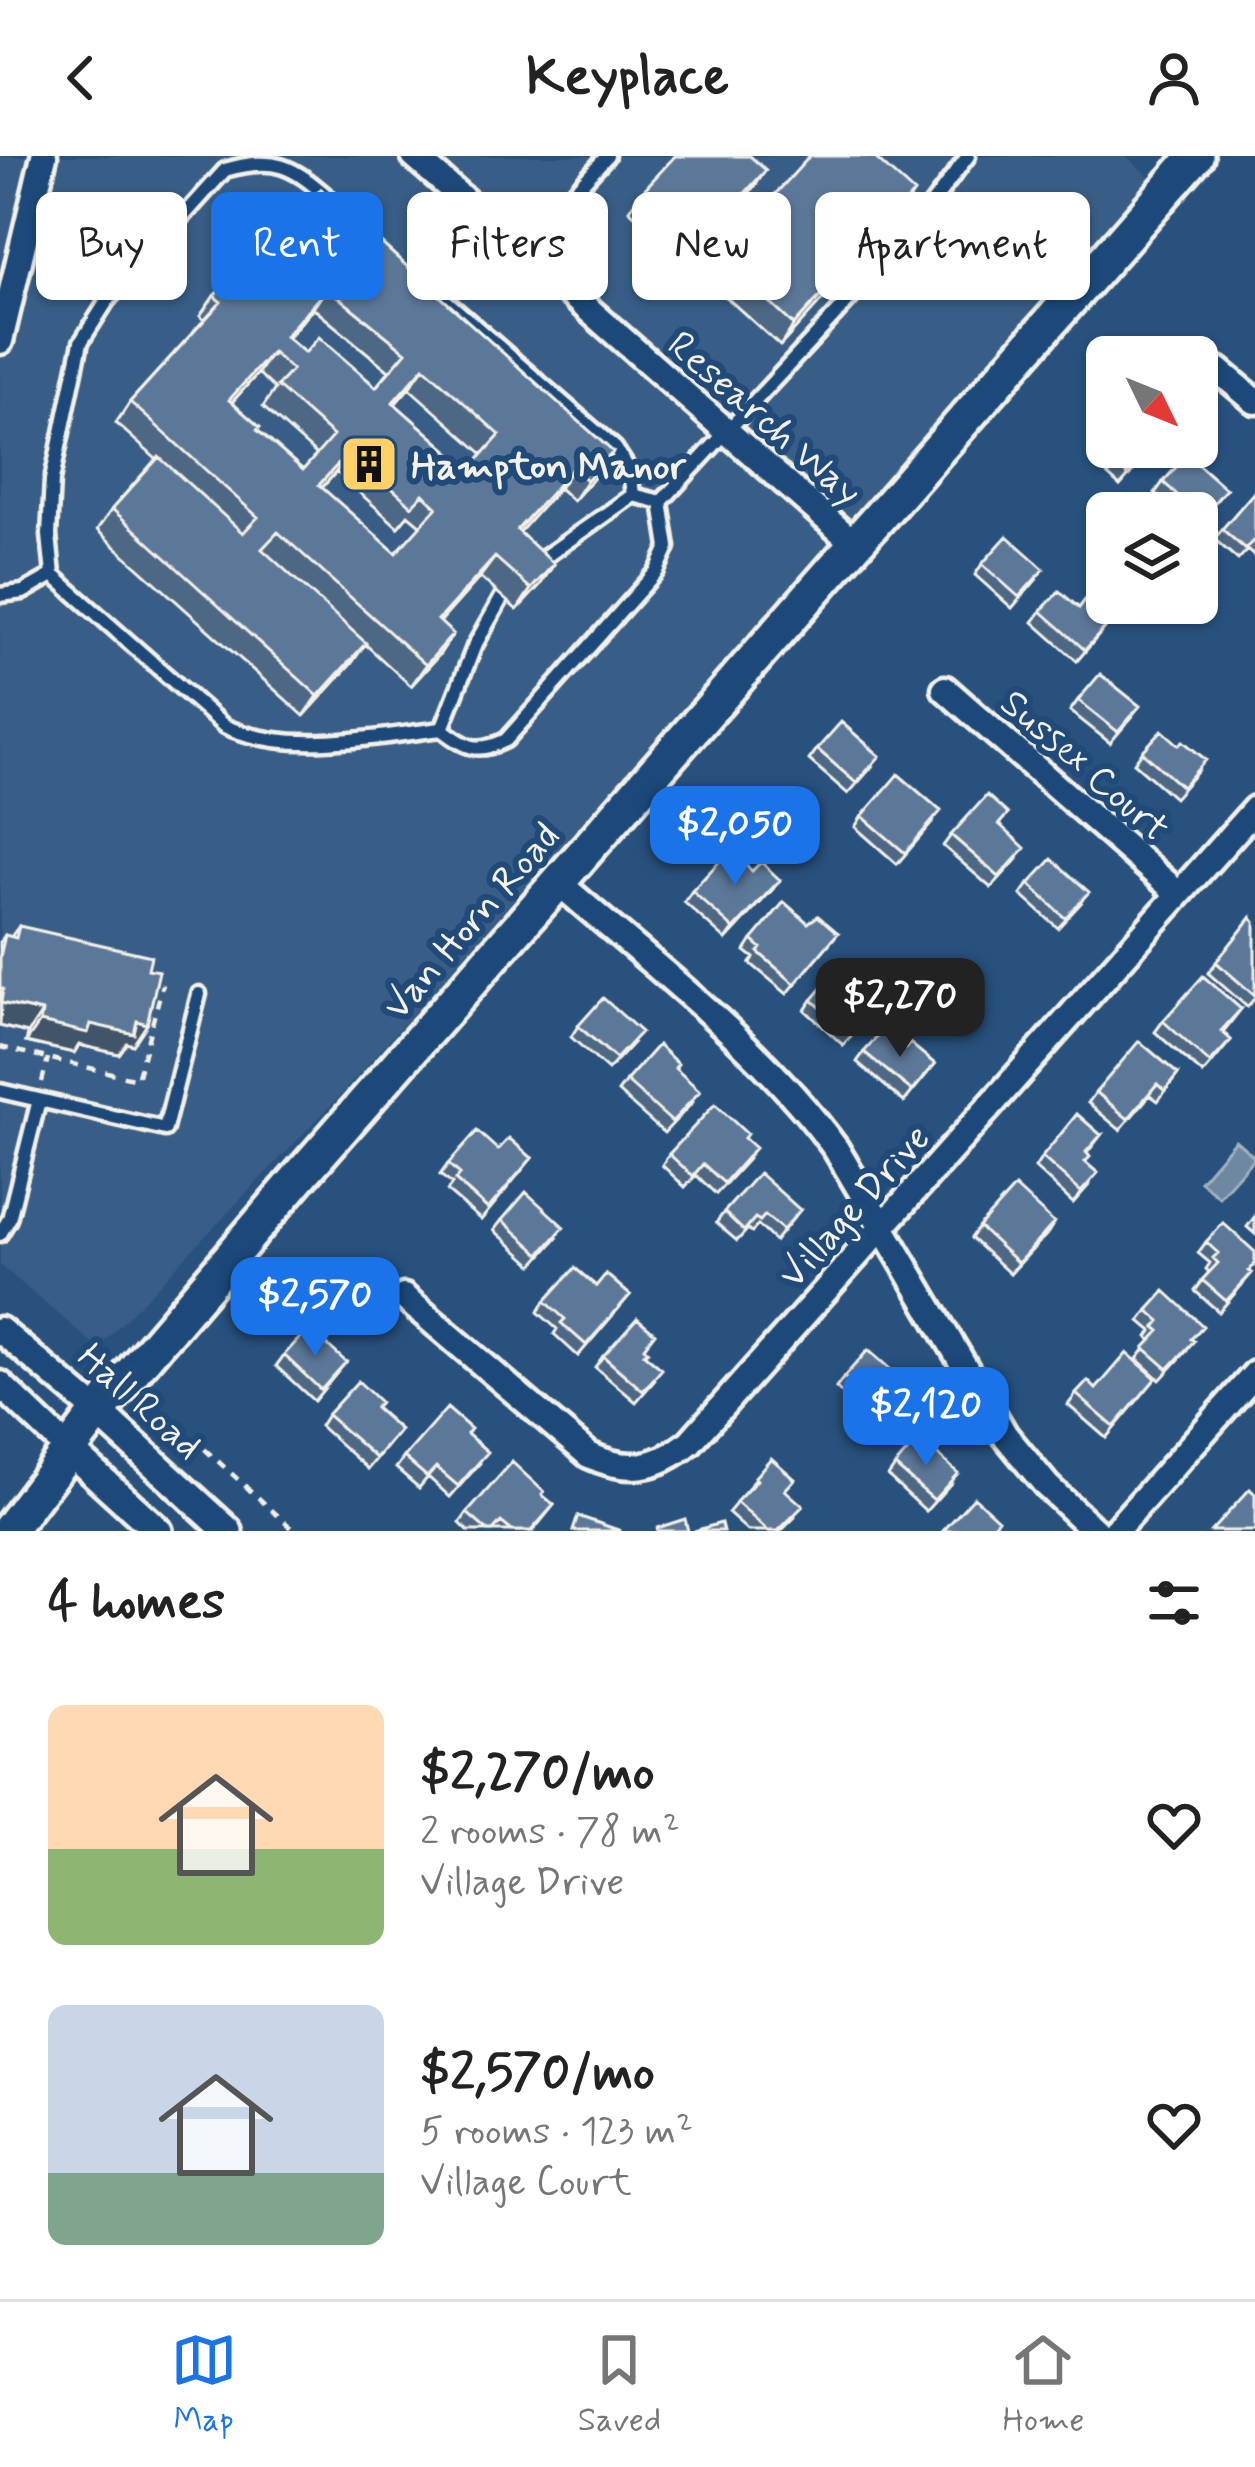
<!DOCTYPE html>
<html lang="en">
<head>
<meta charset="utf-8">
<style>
  :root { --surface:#fff; --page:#f2f2f2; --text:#222; --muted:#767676; --line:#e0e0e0; --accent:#1a73e8 }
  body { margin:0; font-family:Mynerve,sans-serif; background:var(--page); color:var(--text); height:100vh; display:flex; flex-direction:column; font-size:45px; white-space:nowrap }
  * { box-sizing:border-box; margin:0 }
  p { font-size:39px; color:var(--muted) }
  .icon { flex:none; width:66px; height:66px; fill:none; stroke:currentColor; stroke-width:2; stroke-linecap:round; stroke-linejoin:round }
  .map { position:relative; height:1375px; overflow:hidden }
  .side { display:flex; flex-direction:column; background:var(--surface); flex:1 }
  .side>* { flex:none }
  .guide { position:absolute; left:36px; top:36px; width:1185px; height:108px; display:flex; gap:24px }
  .needle { width:78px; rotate:133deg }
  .controls { position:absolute; left:1086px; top:180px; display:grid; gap:24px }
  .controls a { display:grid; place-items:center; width:132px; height:132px; border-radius:18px; background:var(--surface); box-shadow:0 3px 9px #0004; font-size:60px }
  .price { position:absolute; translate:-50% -102px; padding:0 27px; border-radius:24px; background:var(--accent); color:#fff; font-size:39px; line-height:78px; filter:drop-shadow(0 3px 6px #0008) }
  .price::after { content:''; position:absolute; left:50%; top:72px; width:36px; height:27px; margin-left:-18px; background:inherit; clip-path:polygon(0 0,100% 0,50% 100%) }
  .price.on { background:#222; color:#fff }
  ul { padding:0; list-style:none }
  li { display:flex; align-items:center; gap:36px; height:300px; padding:0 48px }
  li span { display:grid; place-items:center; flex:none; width:336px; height:240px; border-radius:18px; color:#555 }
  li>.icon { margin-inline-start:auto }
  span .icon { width:144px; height:144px; fill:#fffc; stroke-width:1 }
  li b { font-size:51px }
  h2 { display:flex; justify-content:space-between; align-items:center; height:144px; padding:0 48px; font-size:51px }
  .tag { padding:0 42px; border-radius:18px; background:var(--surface); box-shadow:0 3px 9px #0004; font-size:42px; line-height:108px }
  .tag.on { background:var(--accent); color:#fff }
  header { display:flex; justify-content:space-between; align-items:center; height:156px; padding:0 48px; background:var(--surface); font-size:54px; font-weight:800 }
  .tabs { display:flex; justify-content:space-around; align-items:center; height:168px; border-top:3px solid var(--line); background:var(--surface); font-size:33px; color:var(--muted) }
  .tabs a { display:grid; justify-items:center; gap:6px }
  .tabs .on { color:var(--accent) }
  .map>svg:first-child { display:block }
</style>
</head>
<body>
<header><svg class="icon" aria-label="back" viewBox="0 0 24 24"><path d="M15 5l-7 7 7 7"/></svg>Keyplace<svg class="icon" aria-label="person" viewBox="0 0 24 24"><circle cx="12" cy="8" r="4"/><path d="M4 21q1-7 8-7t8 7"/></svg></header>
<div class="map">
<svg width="1255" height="1375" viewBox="0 0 1255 1375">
  <rect width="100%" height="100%" fill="#28517e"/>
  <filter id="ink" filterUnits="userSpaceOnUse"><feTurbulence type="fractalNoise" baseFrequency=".00833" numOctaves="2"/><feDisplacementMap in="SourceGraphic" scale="24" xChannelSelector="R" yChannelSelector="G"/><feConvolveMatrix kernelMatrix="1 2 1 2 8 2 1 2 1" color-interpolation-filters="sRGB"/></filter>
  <g filter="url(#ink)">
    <path fill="#375d86" d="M0 0H1126L1151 22 340 940 98 1192 0 1109Z"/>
    <path fill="#6e88a2" stroke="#a4b2be" stroke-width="3" d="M1235 984 1255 1001 1219 1041 1200 1025Z"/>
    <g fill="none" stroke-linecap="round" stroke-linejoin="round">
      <g stroke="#f4f1e8" stroke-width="21">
        <path id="service" d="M520 94 607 0
          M439 139 615 292 630 315 633 339
          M535 408 633 339 661 346
          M53 419 49 379 52 324 81 186 107 145 225 14C275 0 291 9 329 42
          M0 439 23 436 53 419 224 570C291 600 371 581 442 573 466 592 478 598 506 584L657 415 668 391 661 346 904 85 968 0
          M442 573 474 491 502 441
          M0 935 165 973 199 838
          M0 1078 9 1063 39 944"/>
      </g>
      <g stroke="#f4f1e8" stroke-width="33">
        <path id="minor" d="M414 0 854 387
          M0 185 44 0
          M1218 214 1255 245
          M945 533 1179 738
          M559 727C654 810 761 890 836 993L1005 1279 1047 1330 1095 1375
          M404 1141 589 1299C627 1317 657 1313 690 1286L1255 653
          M0 1174 98 1256
          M0 1228 68 1293
          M1115 1375 1255 1218"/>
      </g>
      <g stroke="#f4f1e8" stroke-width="36">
        <path id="tertiary" d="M98 1256 228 1375
          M68 1293 158 1375"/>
      </g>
      <g stroke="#f4f1e8" stroke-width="42">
        <path id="secondary" d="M8 1375 98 1256 299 1021 1196 0"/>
      </g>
      <path stroke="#f4f1e8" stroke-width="4.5" stroke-dasharray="9 9" stroke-linecap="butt" d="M0 891 137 923 163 828
        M42 926 48 902
        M178 1269 295 1375"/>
      <use href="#service" stroke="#1f4a7a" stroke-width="12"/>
      <use href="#minor" stroke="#1f4a7a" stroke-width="24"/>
      <use href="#tertiary" stroke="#1f4a7a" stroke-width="27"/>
      <use href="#secondary" stroke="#1f4a7a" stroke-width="33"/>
    </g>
    <path fill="#4e6784" stroke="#f4f1e8" stroke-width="3" fill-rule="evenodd" d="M755 30 686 106 629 54 640 38Z
      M321 33 613 296 598 317 573 345 559 332 519 376 554 408 540 429 517 454 480 421 440 466 453 478 439 499 411 530 365 488 351 508 304 560 97 374 112 353 156 303 116 267 130 246 204 164 200 160 214 140 233 130ZM313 152 389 215 376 231 305 197 287 182ZM258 217 275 233 263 251 317 299 303 314 257 274 232 246ZM409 232 483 298 459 325 446 314 455 301 395 248ZM336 316 398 371 408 359 421 370 396 397 322 332Z
      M900 58 780 190 704 121 719 100Z
      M1107 263V291H1154L1120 330 1099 311 1108 299 1091 283Z
      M1163 326 1226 333 1197 368V357H1178L1155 337Z
      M1255 335V401L1247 394 1238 404 1214 383Z
      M982 408 1036 424 1012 452 975 419Z
      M1079 452 1110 466 1077 505 1033 466 1041 455Z
      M1078 544 1132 561 1110 587 1070 555Z
      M817 593 872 611 848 638 809 604Z
      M1142 596 1198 615 1174 642 1134 607Z
      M862 660 933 666 897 708 855 671Z
      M1001 669 1018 702 991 732 943 690 951 679Z
      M1029 728 1081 747 1058 772 1021 739Z
      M772 734 726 784 684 746 692 735Z
      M1251 762 1255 842 1247 851 1208 817Z
      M808 767 838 777 787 838 750 807 754 802 745 795 752 784Z
      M19 770 148 813 147 868 133 889 127 887 119 898 79 889 74 897 26 886 28 877 0 870V786L5 779 11 781Z
      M812 844 868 861 843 889 805 854Z
      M1241 853 1223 876 1231 884 1203 918 1155 876 1163 865Z
      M578 870 633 887 608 914 571 881Z
      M864 896 935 908 904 946 857 906Z
      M675 912 693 946 664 977 618 936 626 925Z
      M1178 918 1158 945 1150 939 1120 974 1088 947 1096 936Z
      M1101 979 1087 997 1086 1007 1090 1028 1073 1047 1035 1012 1042 1001Z
      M744 982 748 1003 716 1038 696 1019 685 1031 662 1009 669 998Z
      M498 994 532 1002 481 1064 447 1035 452 1028 440 1019 448 1008Z
      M800 1054 775 1085 758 1069 752 1076 748 1073 737 1085 716 1067 724 1056Z
      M1255 1060V1078L1247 1071Z
      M502 1064 557 1082 533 1109 494 1074Z
      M1054 1067 1010 1118 971 1082 979 1071Z
      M1206 1086 1252 1117 1219 1156 1195 1135 1209 1116 1206 1113 1210 1107 1198 1097Z
      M596 1130 630 1139 578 1200 554 1178 557 1173 538 1156 545 1145Z
      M1148 1154 1192 1184 1186 1196 1160 1224 1137 1203 1151 1185 1148 1181 1152 1175 1140 1165Z
      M644 1192 645 1198 655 1224 636 1246 595 1211 603 1200Z
      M284 1199 346 1206 314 1245 276 1210Z
      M844 1221 899 1239 875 1266 836 1232Z
      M1156 1222 1106 1282 1068 1249 1076 1238 1096 1233Z
      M376 1252 400 1274 368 1313 320 1270 327 1259Z
      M467 1278 480 1307 450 1341 428 1321 419 1332 396 1312 404 1301Z
      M895 1310 951 1327 926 1355 888 1320Z
      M755 1321 786 1335 795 1361 781 1375H748L728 1357 748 1333Z
      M542 1339 554 1349 533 1375H468L460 1367 467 1357Z"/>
    <path fill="#40546b" stroke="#f4f1e8" stroke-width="3" d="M766 14 755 30 686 106 697 90Z
      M914 37 900 58 780 190 794 169Z
      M327 132 313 152 271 201 285 180Z
      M272 196 258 217 215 265 229 244Z
      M424 211 409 232 378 267 393 246Z
      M350 295 336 316 305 350 319 329Z
      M613 296 598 317 573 345 587 324Z
      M573 312 559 332 503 395 517 374Z
      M495 401 480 421 423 485 438 464Z
      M554 408 540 429 517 454 531 433Z
      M453 478 439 499 411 530 426 509Z
      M366 487 351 508 304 560 318 540Z
      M780 724 772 734 726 784 734 773Z
      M1 847 42 856 28 877 0 870Z
      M137 865 147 868 133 889 127 887 119 898 79 889 74 897 26 886 40 866 91 868Z
      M1054 1067 1047 1078 1010 1118 1018 1107Z"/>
    <path fill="#5b7899" stroke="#f4f1e8" stroke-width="3" fill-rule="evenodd" d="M675 0H750L766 14 697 90 640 38Z
      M810 0H873L914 37 794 169 719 100Z
      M321 33 613 296 587 324 573 312 517 374 554 408 531 433 495 401 438 464 453 478 426 509 278 376 262 393 366 487 318 540 112 353 159 301 243 377 258 361 130 246 221 146 214 140 228 125 233 130ZM327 132 406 196 376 231 319 181 305 197 285 180ZM272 196 292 214 277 230 333 280 303 314 257 274 260 271 229 244ZM424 211 500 279 459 325 445 313 455 301 393 246ZM350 295 412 350 423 338 437 351 396 397 319 329Z
      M1107 263V280L1099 272Z
      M1115 291H1152L1127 319 1107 301Z
      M1187 299 1226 333 1202 361 1163 326Z
      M1255 335V383L1245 393 1222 373Z
      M1007 380 1044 413 1019 441 982 408Z
      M1059 435 1079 452 1085 444 1110 466 1085 494 1041 455Z
      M1100 518 1140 550 1118 576 1078 544Z
      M841 566 880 600 856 627 817 593Z
      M1162 574 1179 589 1183 585 1206 604 1182 631 1142 596Z
      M898 618 941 655 905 697 862 660Z
      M987 639 1008 658 999 668 1025 692 999 721 951 679Z
      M730 694 752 715 761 706 780 724 734 773 692 735Z
      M1052 703 1089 736 1065 762 1029 728Z
      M784 746 808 767 818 760 838 777 795 828 758 796 761 792 752 784Z
      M1251 762 1255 766V840L1216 806Z
      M19 770 151 800 148 813 159 815 147 868 137 865 134 878 91 868 88 877 40 866 42 856 1 847 3 833 0 832V801L5 779 16 782Z
      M836 816 875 851 851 878 812 844Z
      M1203 820 1241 853 1221 875 1231 884 1210 907 1163 865Z
      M603 842 641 876 616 903 578 870Z
      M883 874 905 893 910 887 935 908 912 935 864 896Z
      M1139 885 1178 918 1165 935 1157 928 1128 963 1096 936Z
      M658 889 678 908 675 912 700 935 672 966 626 925Z
      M715 948 747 978 744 982 755 992 724 1027 703 1008 693 1020 669 998Z
      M1077 958 1101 979 1086 996 1090 1001 1085 1006 1098 1017 1081 1036 1042 1001Z
      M477 975 498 994 509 982 532 1002 488 1053 455 1024 460 1018 448 1008Z
      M759 1017 800 1054 783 1074 765 1059 760 1065 755 1062 744 1075 724 1056Z
      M1015 1031 1054 1067 1018 1107 979 1071Z
      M526 1036 564 1071 540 1098 502 1064Z
      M1223 1067 1255 1096V1108L1249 1115 1252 1117 1226 1145 1202 1124 1218 1107 1213 1102 1218 1097 1206 1086Z
      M575 1112 596 1130 606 1118 630 1139 586 1189 561 1167 565 1163 545 1145Z
      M1165 1135 1203 1170 1191 1183 1194 1185 1168 1213 1144 1192 1160 1175 1155 1171 1160 1165 1148 1154Z
      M637 1162 655 1177 644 1191 648 1195 644 1198 662 1213 643 1235 603 1200Z
      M309 1172 346 1206 321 1234 284 1199Z
      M868 1194 907 1228 882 1256 844 1221Z
      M1127 1197 1156 1222 1114 1271 1076 1238 1088 1225 1096 1233Z
      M358 1225 380 1246 375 1252 400 1274 376 1302 327 1259Z
      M447 1252 471 1273 467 1278 488 1296 458 1330 436 1311 427 1321 404 1301Z
      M919 1282 958 1317 934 1344 895 1310Z
      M771 1302 795 1323 785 1334 803 1350 778 1375H768L736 1346 757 1324 755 1321Z
      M512 1306 544 1336 542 1339 554 1349 531 1375H512L501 1366 493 1375H488L467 1357Z
      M1250 1333 1255 1338V1375H1211Z
      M974 1341 998 1363 994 1368 1002 1375H943Z
      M578 1360 621 1375H573Z
      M685 1363 688 1375H658L657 1372Z
      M721 1367 723 1375H694Z"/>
  </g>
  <defs>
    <g id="building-square" transform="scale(3)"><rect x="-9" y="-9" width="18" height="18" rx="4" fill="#ffd166" stroke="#1f4a7a"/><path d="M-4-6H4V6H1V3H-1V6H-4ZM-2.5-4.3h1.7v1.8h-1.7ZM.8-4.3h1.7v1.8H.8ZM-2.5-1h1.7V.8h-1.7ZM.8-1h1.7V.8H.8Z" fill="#111"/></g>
  </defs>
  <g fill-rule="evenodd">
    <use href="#building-square" x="369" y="308"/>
  </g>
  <g text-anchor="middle" stroke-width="12" stroke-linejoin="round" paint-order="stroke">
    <g font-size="39" fill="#f4f1e8" stroke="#1f4a7a">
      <text transform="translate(766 261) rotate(41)" y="14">Research Way</text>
      <text transform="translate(1086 608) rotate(41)" y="14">Sussex Court</text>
      <text transform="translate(470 764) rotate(-49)" y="14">Van Horn Road</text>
      <text transform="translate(853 1049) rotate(-48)" y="14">Village Drive</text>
      <text transform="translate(141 1244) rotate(42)" y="14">Hall Road</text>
    </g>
    <g font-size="39" font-weight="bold" fill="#f4f1e8" stroke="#1f4a7a" text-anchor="start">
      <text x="411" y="322">Hampton Manor</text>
    </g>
  </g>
</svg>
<div class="controls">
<a><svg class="needle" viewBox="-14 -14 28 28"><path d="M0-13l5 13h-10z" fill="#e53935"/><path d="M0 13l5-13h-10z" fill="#767676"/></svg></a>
<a><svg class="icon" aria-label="layers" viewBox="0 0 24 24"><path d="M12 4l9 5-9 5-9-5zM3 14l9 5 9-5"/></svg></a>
</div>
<b class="price" style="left:735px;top:732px">$2,050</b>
<b class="price on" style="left:900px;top:904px">$2,270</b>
<b class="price" style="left:315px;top:1203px">$2,570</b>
<b class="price" style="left:926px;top:1313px">$2,120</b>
<div class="guide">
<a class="tag">Buy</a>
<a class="tag on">Rent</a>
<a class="tag">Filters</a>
<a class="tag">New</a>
<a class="tag">Apartment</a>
</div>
</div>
<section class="side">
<h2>4 homes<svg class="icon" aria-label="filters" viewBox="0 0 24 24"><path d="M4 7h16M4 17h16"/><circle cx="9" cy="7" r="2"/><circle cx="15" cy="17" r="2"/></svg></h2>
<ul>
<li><span style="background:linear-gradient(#ffd9b3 60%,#8fb573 0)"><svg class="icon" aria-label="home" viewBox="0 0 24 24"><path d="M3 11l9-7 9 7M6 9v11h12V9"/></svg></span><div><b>$2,270/mo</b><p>2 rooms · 78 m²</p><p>Village Drive</p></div><svg class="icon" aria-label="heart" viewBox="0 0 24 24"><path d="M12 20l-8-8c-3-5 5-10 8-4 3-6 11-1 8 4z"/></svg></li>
<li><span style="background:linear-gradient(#c9d6e8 70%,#7fa58c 0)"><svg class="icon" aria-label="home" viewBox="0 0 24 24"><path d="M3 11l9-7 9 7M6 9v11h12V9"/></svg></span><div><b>$2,570/mo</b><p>5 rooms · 123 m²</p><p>Village Court</p></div><svg class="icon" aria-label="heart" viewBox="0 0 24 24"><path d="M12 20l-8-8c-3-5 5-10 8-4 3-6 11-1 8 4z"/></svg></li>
</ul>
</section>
<nav class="tabs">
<a class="on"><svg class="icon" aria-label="map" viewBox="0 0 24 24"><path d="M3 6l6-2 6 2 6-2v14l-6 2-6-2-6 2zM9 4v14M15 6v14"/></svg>Map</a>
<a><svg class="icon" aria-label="saved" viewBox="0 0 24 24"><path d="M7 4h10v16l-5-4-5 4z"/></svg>Saved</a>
<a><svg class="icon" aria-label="home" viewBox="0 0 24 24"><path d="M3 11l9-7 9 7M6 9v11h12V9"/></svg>Home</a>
</nav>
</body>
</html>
